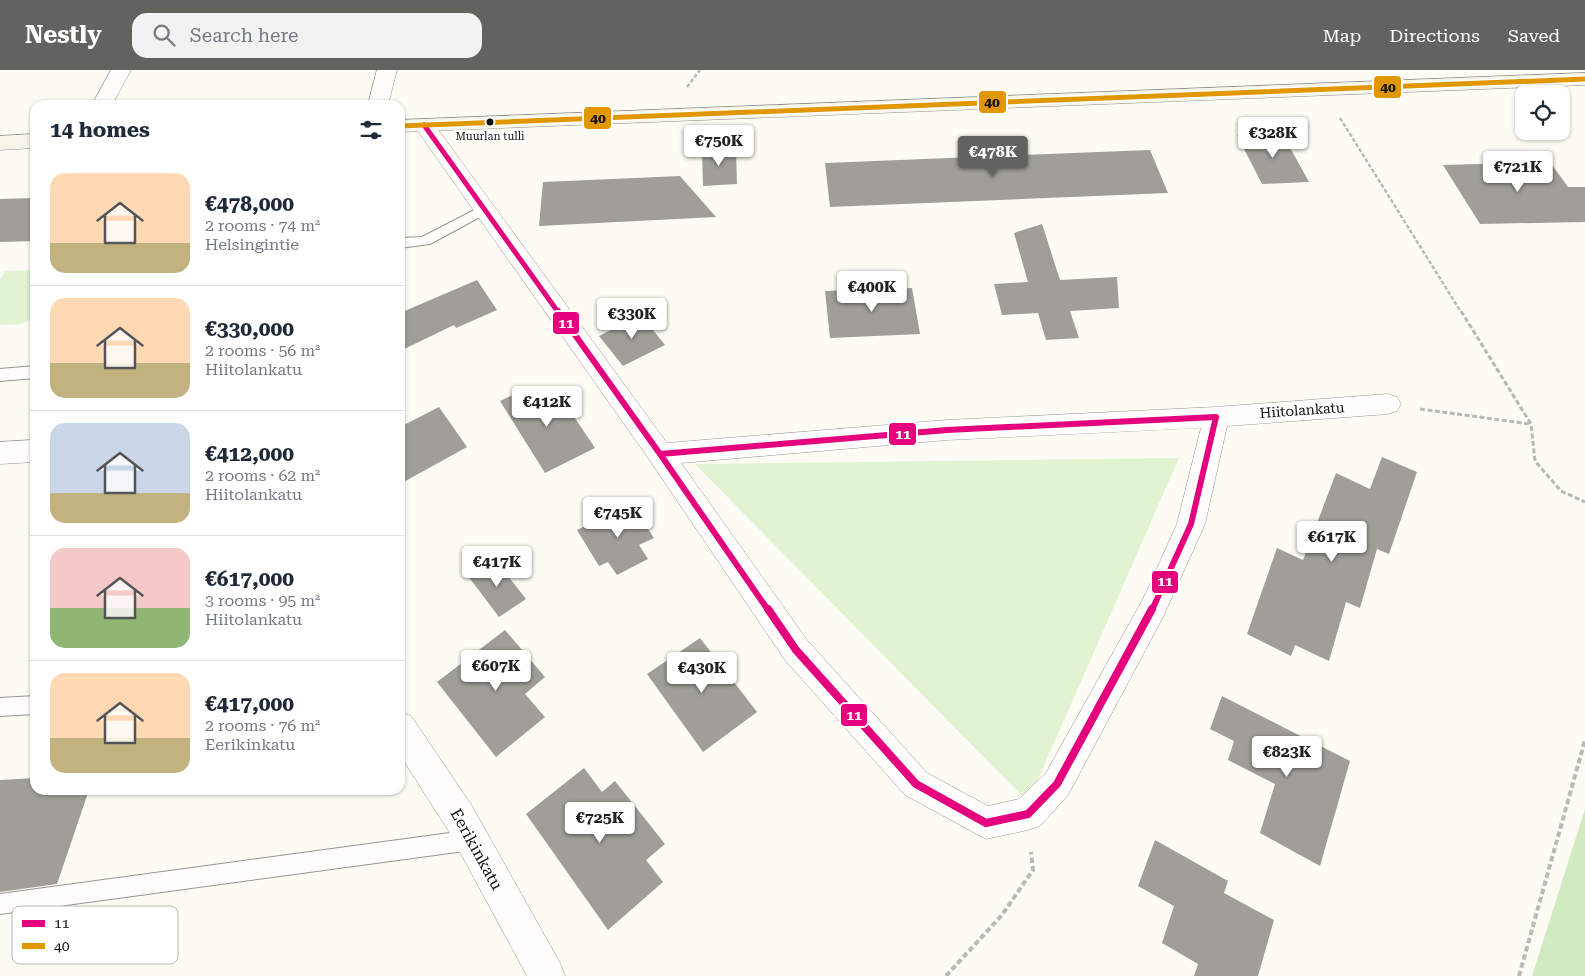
<!DOCTYPE html>
<html lang="en">
<head>
<meta charset="utf-8">
<style>
  :root { --surface:#fff; --page:#f2f2f3; --text:#1f2937; --muted:#747a83; --line:#e0e1e3; --accent:#62625f }
  body { margin:0; font-family:"Roboto Serif",serif; background:var(--page); color:var(--text); height:100vh; display:flex; flex-direction:column; font-size:19px; white-space:nowrap }
  * { box-sizing:border-box; margin:0 }
  p { font-size:16px; color:var(--muted) }
  .icon { flex:none; width:28px; height:28px; fill:none; stroke:currentColor; stroke-width:2; stroke-linecap:round; stroke-linejoin:round }
  .map { position:relative; flex:1; overflow:hidden }
  .drawer { position:absolute; left:30px; top:30px; width:375px; height:695px; display:flex; flex-direction:column; background:var(--surface); border-radius:15px; box-shadow:0 1px 4px #0004 }
  .drawer>* { flex:none }
  .controls { position:absolute; left:1515px; top:15px; display:grid; gap:10px }
  .controls a { display:grid; place-items:center; width:55px; height:55px; border-radius:10px; background:var(--surface); box-shadow:0 1px 4px #0004; font-size:25px }
  .price { position:absolute; translate:-50% -42px; padding:0 11px; border-radius:5px; background:#fff; color:#222; font-size:16px; line-height:32px; filter:drop-shadow(0 1px 2px #0008) }
  .price::after { content:''; position:absolute; left:50%; top:30px; width:15px; height:11px; margin-left:-8px; background:inherit; clip-path:polygon(0 0,100% 0,50% 100%) }
  .price.on { background:var(--accent); color:#fff }
  ul { padding:0; list-style:none }
  li { display:flex; align-items:center; gap:15px; height:125px; padding:0 20px }
  li+li { border-top:1px solid var(--line) }
  li span { display:grid; place-items:center; flex:none; width:140px; height:100px; border-radius:15px; color:#555 }
  li>.icon { margin-inline-start:auto }
  span .icon { width:60px; height:60px; fill:#fffc; stroke-width:1 }
  li b { font-size:21px }
  h2 { display:flex; justify-content:space-between; align-items:center; height:60px; padding:0 20px; font-size:21px }
  header { display:flex; align-items:center; gap:30px; box-sizing:border-box; height:70px; padding:0 25px; background:var(--accent); color:#fff }
  header strong { font-size:24px }
  nav { display:flex; gap:28px; margin-inline-start:auto; font-size:18px }
  .search { width:350px; height:45px; background:var(--page); display:flex; align-items:center; gap:12px; box-sizing:border-box; padding:0 18px; border-radius:15px; color:var(--muted); font-size:19px }
  .map>svg:first-child { display:block }
</style>
</head>
<body>
<header>
<strong>Nestly</strong>
<div class="search"><svg class="icon" aria-label="search" viewBox="0 0 24 24"><circle cx="10" cy="10" r="6"/><path d="M15 15l6 6"/></svg>Search here</div>
<nav><a>Map</a><a>Directions</a><a>Saved</a></nav>
</header>
<div class="map">
<svg width="1585" height="906" viewBox="0 0 1585 906">
  <rect width="100%" height="100%" fill="#fcfbf4"/>
  <path fill="#e2f3d2" d="M35 200V248L21 254 0 255V210L5 201Z
    M1179 388 1028 732 695 394Z"/>
  <path fill="#d2eac0" d="M1585 739V906H1532Z"/>
  <path fill="#9f9e99" d="M1282 63 1309 112 1262 114 1237 65Z
    M736 79 737 114 703 116 702 80Z
    M1150 80 1168 123 830 137 825 93Z
    M1550 92 1568 117H1585V152L1480 154 1443 95Z
    M680 106 716 147 539 156 543 112Z
    M35 128V171L0 172V129Z
    M1042 154 1060 210 1117 207 1119 238 1070 241 1079 268 1046 270 1038 243 1002 245 994 214 1028 212 1014 163Z
    M477 210 497 240 456 258 454 255 400 281V243Z
    M912 218 920 264 830 268 825 221Z
    M641 245 665 275 623 296 599 266Z
    M530 317 538 329 556 320 595 378 545 403 500 331Z
    M439 337 467 377 400 414V357Z
    M1382 387 1417 402 1389 484 1377 479 1360 538 1346 532 1329 591 1295 575 1291 586 1247 564 1277 478 1303 490 1336 403 1370 419Z
    M631 433 654 468 639 475 648 489 617 505 608 492 599 496 577 460Z
    M494 488 526 529 499 547 468 506Z
    M505 560 545 607 525 624 545 647 496 687 437 612Z
    M700 568 757 642 703 682 647 604Z
    M1222 626 1350 691 1320 796 1260 763 1275 714 1228 690 1234 671 1210 659Z
    M584 698 602 722 615 711 665 774 646 790 663 812 608 860 526 744Z
    M35 708V720H89L57 814 0 822V710Z
    M1155 770 1228 811 1224 823 1274 850 1258 906H1194L1198 894 1162 873 1174 836 1138 816Z"/>
  <g fill="none" stroke-linecap="round" stroke-linejoin="round">
    <g stroke="#969592" stroke-width="2">
      <path id="service" d="M484 135 489 136 490 139 489 142 430 174 400 178V168L422 167Z
        M35 296V308L0 311V299Z
        M35 626V644L0 646V628Z
        M472 760 479 763 482 770 479 777 472 780 0 844V824Z"/>
    </g>
    <g stroke="#969592" stroke-width="1">
      <path id="minor" d="M111 0H131L112 35H92Z
        M377 0H397L388 35H368Z
        M424 49 431 50 667 373 947 350 1216 337 1388 324 1397 327 1401 334 1397 341 1388 344 1227 356 1205 454 1163 547 1068 725 1040 756 1028 760 986 769 905 725 785 590 651 392 417 60 414 55 417 50ZM1201 358 1177 454 1143 529 1046 703 1019 729 988 736 927 703 807 570 681 393 947 370Z
        M35 370V392L0 394V372Z
        M400 642 411 646 472 736 560 893 565 906H527L448 760 400 685Z"/>
    </g>
    <g stroke="#8c8c89" stroke-width="1">
      <path id="secondary" d="M1585 3V15L400 62V50Z
        M35 64V78L0 80V66Z"/>
    </g>
    <path stroke="#b9b9b8" stroke-width="2.5" stroke-dasharray="4 2" stroke-linecap="butt" d="M687 17 700 0
      M1340 48 1461 242"/>
    <path stroke="#b9b9b8" stroke-width="3" stroke-dasharray="5 2.5" stroke-linecap="butt" d="M1461 241 1531 354 1535 391 1561 421 1585 432
      M1420 339 1530 354"/>
    <path stroke="#b9b9b8" stroke-width="4" stroke-dasharray="5.5 3" stroke-linecap="butt" d="M946 906 1002 845 1033 800 1031 782
      M1519 906 1585 670"/>
    <use href="#service" fill="#fffefd" fill-rule="evenodd"/>
    <use href="#minor" fill="#fffefd" fill-rule="evenodd"/>
    <use href="#secondary" fill="#f5f5ea" fill-rule="evenodd"/>
    <g stroke="#fff" stroke-width="8">
      <path id="bus-1-far2" d="M424 55 558 242"/>
    </g>
    <g stroke="#fff" stroke-width="10">
      <path id="bus-1-far1" d="M558 241 660 384
        M660 384 768 540
        M660 384 947 360 1216 347 1191 454 1152 540"/>
    </g>
    <g stroke="#fff" stroke-width="11">
      <path id="bus-1" d="M768 539 796 580 916 714 986 753 1028 744 1057 714 1152 539"/>
    </g>
    <g stroke="#fff" stroke-width="8">
      <path id="bus-2" d="M400 56 1585 9"/>
    </g>
    <use href="#bus-1-far2" stroke="#e5007d" stroke-width="5"/>
    <use href="#bus-1-far1" stroke="#e5007d" stroke-width="6"/>
    <use href="#bus-1" stroke="#e5007d" stroke-width="8"/>
    <use href="#bus-2" stroke="#e09702" stroke-width="5"/>
  </g>
  <circle fill="#0f0f0f" stroke="#fff" stroke-width="2" cx="490" cy="52" r="4.5"/>
  <g text-anchor="middle" stroke-width="5" stroke-linejoin="round" paint-order="stroke">
    <g font-size="11" fill="#0f0f0f" stroke="#fff">
      <text x="490" y="70">Muurlan tulli</text>
    </g>
    <g font-size="14" fill="#0f0f0f" stroke="#fff">
      <text transform="translate(1302 340) rotate(-4)" y="5">Hiitolankatu</text>
    </g>
    <g font-size="16" fill="#0f0f0f" stroke="#fff">
      <text transform="translate(477 779) rotate(61)" y="6">Eerikinkatu</text>
    </g>
  </g>
  <rect x="12" y="836" width="166" height="58" rx="8" fill="#fff" stroke="#b7b7b7" stroke-width="1"/>
  <rect x="22" y="850" width="23" height="7" fill="#e5007d"/>
  <rect x="22" y="873" width="23" height="6" fill="#e09702"/>
  <g font-size="14" fill="#0f0f0f">
    <text x="54" y="858">11</text>
    <text x="54" y="881">40</text>
  </g>
  <g stroke="#fff" stroke-width="2">
    <rect x="1373" y="5" width="29" height="24" rx="5" fill="#e09702"/>
    <rect x="978" y="20" width="29" height="24" rx="5" fill="#e09702"/>
    <rect x="583" y="36" width="29" height="24" rx="5" fill="#e09702"/>
    <rect x="552" y="241" width="28" height="24" rx="5" fill="#e5007d"/>
    <rect x="888" y="352" width="29" height="24" rx="5" fill="#e5007d"/>
    <rect x="1151" y="500" width="28" height="24" rx="5" fill="#e5007d"/>
    <rect x="840" y="633" width="28" height="24" rx="5" fill="#e5007d"/>
  </g>
  <g font-size="14" text-anchor="middle" font-weight="bold" fill="#fff">
    <text x="566" y="258">11</text>
    <text x="903" y="369">11</text>
    <text x="1165" y="516">11</text>
    <text x="854" y="650">11</text>
  </g>
  <g font-size="14" text-anchor="middle" font-weight="bold" fill="#111">
    <text x="1388" y="22">40</text>
    <text x="992" y="37">40</text>
    <text x="598" y="53">40</text>
  </g>
</svg>
<div class="controls">
<a><svg class="icon" aria-label="locate" viewBox="0 0 24 24"><circle cx="12" cy="12" r="6"/><path d="M12 2v4M12 18v4M2 12h4M18 12h4"/></svg></a>
</div>
<b class="price" style="left:1273px;top:89px">€328K</b>
<b class="price" style="left:719px;top:97px">€750K</b>
<b class="price on" style="left:993px;top:108px">€478K</b>
<b class="price" style="left:1518px;top:123px">€721K</b>
<b class="price" style="left:872px;top:243px">€400K</b>
<b class="price" style="left:632px;top:270px">€330K</b>
<b class="price" style="left:547px;top:358px">€412K</b>
<b class="price" style="left:618px;top:469px">€745K</b>
<b class="price" style="left:1332px;top:493px">€617K</b>
<b class="price" style="left:497px;top:518px">€417K</b>
<b class="price" style="left:496px;top:622px">€607K</b>
<b class="price" style="left:702px;top:624px">€430K</b>
<b class="price" style="left:1287px;top:708px">€823K</b>
<b class="price" style="left:600px;top:774px">€725K</b>
<section class="drawer">
<h2>14 homes<svg class="icon" aria-label="filters" viewBox="0 0 24 24"><path d="M4 7h16M4 17h16"/><circle cx="9" cy="7" r="2"/><circle cx="15" cy="17" r="2"/></svg></h2>
<ul>
<li><span style="background:linear-gradient(#ffd9b3 70%,#c2b280 0)"><svg class="icon" aria-label="home" viewBox="0 0 24 24"><path d="M3 11l9-7 9 7M6 9v11h12V9"/></svg></span><div><b>€478,000</b><p>2 rooms · 74 m²</p><p>Helsingintie</p></div></li>
<li><span style="background:linear-gradient(#ffd9b3 65%,#c2b280 0)"><svg class="icon" aria-label="home" viewBox="0 0 24 24"><path d="M3 11l9-7 9 7M6 9v11h12V9"/></svg></span><div><b>€330,000</b><p>2 rooms · 56 m²</p><p>Hiitolankatu</p></div></li>
<li><span style="background:linear-gradient(#c9d6e8 70%,#c2b280 0)"><svg class="icon" aria-label="home" viewBox="0 0 24 24"><path d="M3 11l9-7 9 7M6 9v11h12V9"/></svg></span><div><b>€412,000</b><p>2 rooms · 62 m²</p><p>Hiitolankatu</p></div></li>
<li><span style="background:linear-gradient(#f6c9c9 60%,#8fb573 0)"><svg class="icon" aria-label="home" viewBox="0 0 24 24"><path d="M3 11l9-7 9 7M6 9v11h12V9"/></svg></span><div><b>€617,000</b><p>3 rooms · 95 m²</p><p>Hiitolankatu</p></div></li>
<li><span style="background:linear-gradient(#ffd9b3 65%,#c2b280 0)"><svg class="icon" aria-label="home" viewBox="0 0 24 24"><path d="M3 11l9-7 9 7M6 9v11h12V9"/></svg></span><div><b>€417,000</b><p>2 rooms · 76 m²</p><p>Eerikinkatu</p></div></li>
</ul>
</section>
</div>
</body>
</html>
